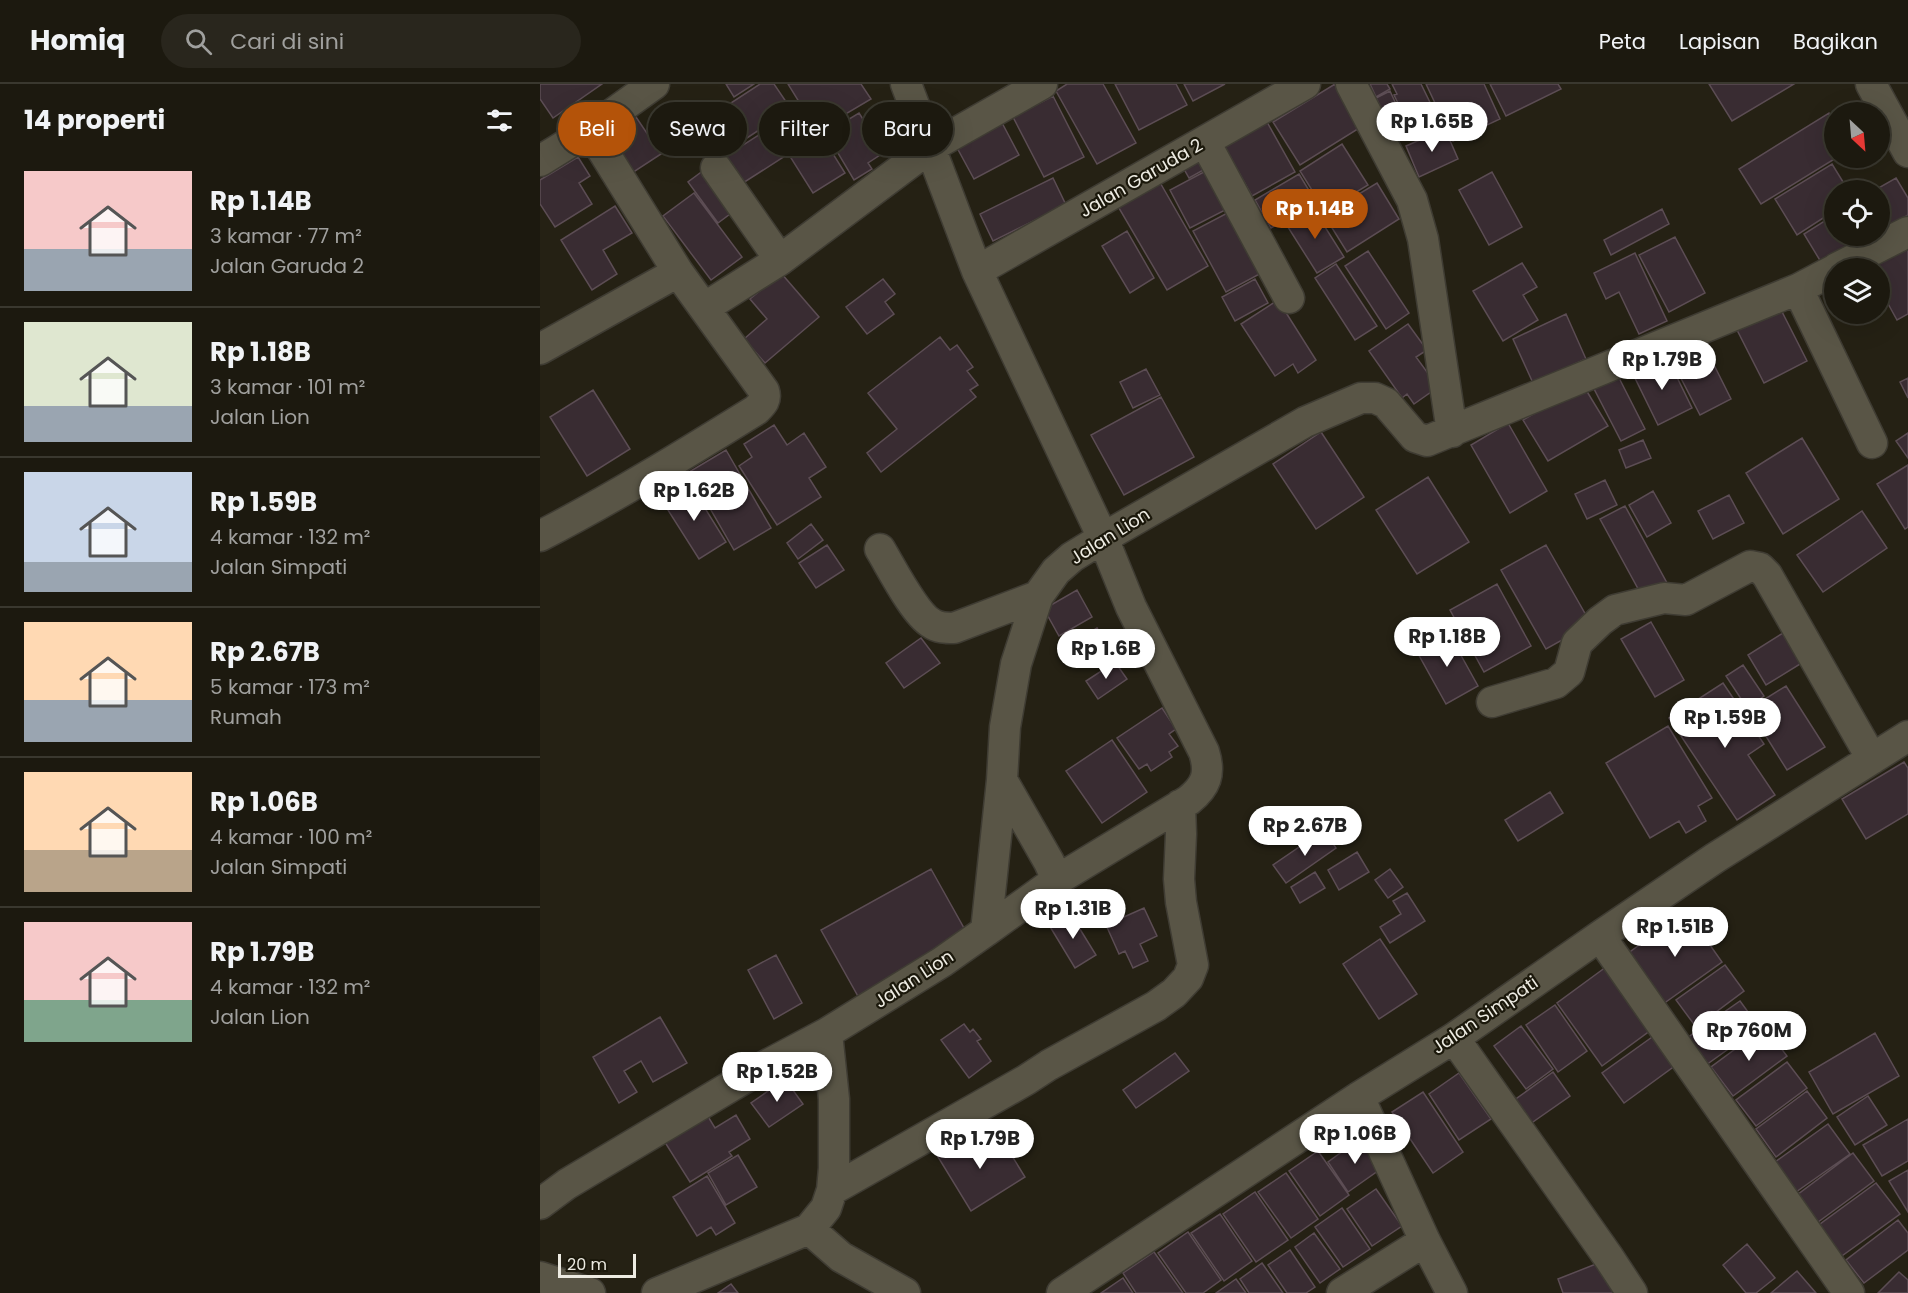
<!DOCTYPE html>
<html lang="id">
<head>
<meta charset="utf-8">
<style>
  :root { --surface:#1c190f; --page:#29261d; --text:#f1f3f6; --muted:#a0a09e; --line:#3a382f; --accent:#b45309 }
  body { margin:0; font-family:Poppins,sans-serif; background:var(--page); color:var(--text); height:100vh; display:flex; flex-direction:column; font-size:22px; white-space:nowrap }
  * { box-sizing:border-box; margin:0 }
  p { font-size:20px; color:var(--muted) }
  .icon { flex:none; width:33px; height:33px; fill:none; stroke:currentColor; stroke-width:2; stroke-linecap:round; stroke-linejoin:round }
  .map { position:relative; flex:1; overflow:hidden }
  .details { display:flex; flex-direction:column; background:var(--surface); width:540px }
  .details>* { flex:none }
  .hud { position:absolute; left:18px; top:18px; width:570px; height:54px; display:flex; gap:12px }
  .needle { width:39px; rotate:154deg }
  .tools { position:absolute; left:1284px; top:18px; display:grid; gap:12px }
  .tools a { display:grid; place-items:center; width:66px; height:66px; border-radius:50%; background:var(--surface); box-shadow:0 6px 24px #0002,0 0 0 2px var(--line); font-size:30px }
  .scale { position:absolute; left:18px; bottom:15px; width:78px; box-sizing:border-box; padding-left:6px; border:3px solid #edebe2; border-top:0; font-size:16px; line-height:21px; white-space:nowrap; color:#edebe2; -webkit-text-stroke:4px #1b180b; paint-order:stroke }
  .price { position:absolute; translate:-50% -51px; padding:0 14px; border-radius:21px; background:#fff; color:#222; font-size:20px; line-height:39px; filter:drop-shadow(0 2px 3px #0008) }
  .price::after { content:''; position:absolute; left:50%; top:36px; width:18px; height:14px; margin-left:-9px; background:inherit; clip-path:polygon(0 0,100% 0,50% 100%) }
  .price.on { background:var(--accent); color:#fff }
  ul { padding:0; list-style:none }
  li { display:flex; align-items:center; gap:18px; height:150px; padding:0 24px }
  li+li { border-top:2px solid var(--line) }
  li span { display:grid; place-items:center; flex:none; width:168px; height:120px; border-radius:0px; color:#555 }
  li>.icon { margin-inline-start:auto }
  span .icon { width:72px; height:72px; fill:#fffc; stroke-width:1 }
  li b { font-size:26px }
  h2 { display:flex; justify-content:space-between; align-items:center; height:72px; padding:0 24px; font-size:26px }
  .pill { padding:0 21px; border-radius:27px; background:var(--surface); box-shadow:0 6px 24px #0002,0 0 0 2px var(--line); font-size:21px; line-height:54px }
  .pill.on { background:var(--accent); color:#fff }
  header { display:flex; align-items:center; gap:36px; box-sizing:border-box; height:84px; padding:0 30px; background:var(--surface); border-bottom:2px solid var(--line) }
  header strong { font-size:28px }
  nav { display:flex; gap:33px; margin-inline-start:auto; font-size:21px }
  .search { width:420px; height:54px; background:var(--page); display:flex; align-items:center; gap:15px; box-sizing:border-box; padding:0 21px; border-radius:33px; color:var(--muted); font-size:22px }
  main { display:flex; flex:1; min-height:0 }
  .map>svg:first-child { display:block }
</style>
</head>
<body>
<header>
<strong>Homiq</strong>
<div class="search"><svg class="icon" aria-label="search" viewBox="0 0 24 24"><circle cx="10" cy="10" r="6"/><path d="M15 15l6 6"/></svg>Cari di sini</div>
<nav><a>Peta</a><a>Lapisan</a><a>Bagikan</a></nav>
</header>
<main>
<section class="details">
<h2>14 properti<svg class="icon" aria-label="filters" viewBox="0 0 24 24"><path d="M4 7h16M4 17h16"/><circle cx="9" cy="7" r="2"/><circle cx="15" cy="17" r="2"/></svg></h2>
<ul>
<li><span style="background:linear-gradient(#f6c9c9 65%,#9aa5b1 0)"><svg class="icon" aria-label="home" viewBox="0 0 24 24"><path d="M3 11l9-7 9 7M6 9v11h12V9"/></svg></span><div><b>Rp 1.14B</b><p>3 kamar · 77 m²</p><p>Jalan Garuda 2</p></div></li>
<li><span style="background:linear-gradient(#dfe7d0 70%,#9aa5b1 0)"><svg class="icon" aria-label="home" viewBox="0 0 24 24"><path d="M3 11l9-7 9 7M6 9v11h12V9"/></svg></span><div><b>Rp 1.18B</b><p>3 kamar · 101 m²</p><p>Jalan Lion</p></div></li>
<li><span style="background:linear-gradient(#c9d6e8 75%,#9aa5b1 0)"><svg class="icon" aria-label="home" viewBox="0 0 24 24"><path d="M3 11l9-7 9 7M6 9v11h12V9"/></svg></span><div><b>Rp 1.59B</b><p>4 kamar · 132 m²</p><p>Jalan Simpati</p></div></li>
<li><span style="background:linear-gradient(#ffd9b3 65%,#9aa5b1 0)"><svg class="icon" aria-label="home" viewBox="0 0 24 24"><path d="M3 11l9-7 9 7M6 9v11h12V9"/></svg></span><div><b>Rp 2.67B</b><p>5 kamar · 173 m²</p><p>Rumah</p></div></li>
<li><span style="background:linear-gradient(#ffd9b3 65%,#b9a48a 0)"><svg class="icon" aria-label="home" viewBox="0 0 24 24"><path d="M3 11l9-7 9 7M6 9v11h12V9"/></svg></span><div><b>Rp 1.06B</b><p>4 kamar · 100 m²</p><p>Jalan Simpati</p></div></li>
<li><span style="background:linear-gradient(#f6c9c9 65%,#7fa58c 0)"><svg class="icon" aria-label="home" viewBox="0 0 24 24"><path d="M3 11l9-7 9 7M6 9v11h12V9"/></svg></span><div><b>Rp 1.79B</b><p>4 kamar · 132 m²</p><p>Jalan Lion</p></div></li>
</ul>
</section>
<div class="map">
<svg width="1368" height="1209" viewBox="0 0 1368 1209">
  <rect width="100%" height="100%" fill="#252114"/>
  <path fill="#392c32" stroke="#5c4d54" stroke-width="1.5" d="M0 0H62L13 34 0 15Z
    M186 0H214L194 13Z
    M220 0H234L251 25 172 77 151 45Z
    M248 0H321L331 15 277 47Z
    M527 0H563L596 59 557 80 516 7Z
    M575 0H636L647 21 599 46Z
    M644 0H685L653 17Z
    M795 0 821 43 760 81 733 38Z
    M830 0H847L850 5 836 13Z
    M852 0H881L901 41 875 54 854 11 857 10Z
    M886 0H944L960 35 913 57Z
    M950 0H1018L1021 5 966 32Z
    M1169 0H1254L1192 37Z
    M850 7 862 33 849 40 836 14Z
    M513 12 544 73 504 93 473 33Z
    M256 27 273 54 203 99 186 72Z
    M319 29 326 40 331 37 344 59 335 64 340 71 328 79 332 85 314 96 286 49Z
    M1289 29 1294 39 1296 74 1221 120 1199 85Z
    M96 33 121 70 92 89 67 52Z
    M460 35 479 71 434 95 415 60Z
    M727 38 755 88 712 112 684 62Z
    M905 45 918 75 879 93 866 62Z
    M283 54 305 89 273 109 251 74Z
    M802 60 828 101 785 127 760 87Z
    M658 67 667 84 649 94 640 78Z
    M38 73 50 92 39 99 52 120 15 143 0 120V96Z
    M1292 80 1308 106H1294V127L1257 151 1235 115Z
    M675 82 695 121 650 144 630 106Z
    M168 83 198 124 178 139 148 98Z
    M952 88 982 143 949 161 919 106Z
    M759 90 776 118 731 144 715 116Z
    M513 94 526 121 453 157 440 130Z
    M1356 94 1368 114V131L1340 149V106H1335Z
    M618 95 668 182 627 206 576 119Z
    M837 99 859 135 807 168 784 131Z
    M154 109 202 173 171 196 123 132Z
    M75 122 92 149 63 166 77 190 52 206 21 156Z
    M773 124 804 173 777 189 746 140Z
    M695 125 727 186 686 208 653 147Z
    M1122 125 1129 140 1071 171 1064 156Z
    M1294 131V152H1335L1284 183 1264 150Z
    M587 147 614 194 590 209 562 162Z
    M1135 153 1165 209 1129 228 1099 171Z
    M1368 162V230L1357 236 1340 205V184H1330Z
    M828 167 869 229 846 245 805 182Z
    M1095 169 1127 237 1099 250 1079 208 1066 215 1054 189Z
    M982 179 997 203 983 211 998 236 963 257 933 207Z
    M796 180 837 242 815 256 775 194Z
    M241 189 279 233 225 279 204 255 227 235 210 215Z
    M343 195 355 210 345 218 354 230 327 250 306 223Z
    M715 195 728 219 695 237 682 213Z
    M738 216 776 276 758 289 753 280 735 292 701 240Z
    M1237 218 1267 277 1224 299 1194 240Z
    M1026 230 1046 275 993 299 973 255Z
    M868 240 887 266 876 273 898 303 874 320 867 310 862 314 829 267Z
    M400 253 410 266 417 261 433 283 427 287 438 301 430 306 436 313 341 388 327 369 357 345 328 309Z
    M1162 257 1191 315 1160 331 1130 273Z
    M1127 273 1152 324 1118 341 1093 290Z
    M606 285 620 311 593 324 580 298Z
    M1075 286 1105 345 1081 357 1051 299Z
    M1368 294V314L1360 298Z
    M1043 301 1068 342 1008 377 983 336Z
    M53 306 90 365 47 392 10 333Z
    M621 313 654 373 584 411 551 351Z
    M968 339 1007 407 970 429 931 361Z
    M234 341 247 361 264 349 286 383 269 394 281 413 237 441 199 382 212 373 204 360Z
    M781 348 824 413 776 445 733 380Z
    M1368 349V374L1356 357Z
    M1262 354 1299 415 1243 450 1206 389Z
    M1103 356 1111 374 1086 384 1079 366Z
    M186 366 231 444 194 466 149 388Z
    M1368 381V443L1365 445 1337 400Z
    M888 393 929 458 877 490 836 426Z
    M1065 396 1077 421 1047 435 1035 410Z
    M139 404 143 411 153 405 186 458 159 475 121 415Z
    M1113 407 1131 439 1107 453 1089 421Z
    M1189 411 1204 439 1173 455 1158 427Z
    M1085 422 1127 499 1102 512 1060 435Z
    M1322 427 1347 464 1283 508 1257 471Z
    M271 440 283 456 258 475 247 459Z
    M287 461 304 486 276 504 259 479Z
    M1006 461 1051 540 1006 565 961 486Z
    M957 500 991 562 944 588 910 526Z
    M537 506 552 533 519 552 504 525Z
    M1111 538 1144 596 1115 613 1081 555Z
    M557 544 571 567 549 581 534 558Z
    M1246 547 1265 577 1226 601 1208 571Z
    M908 548 938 602 906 620 876 566Z
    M381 554 400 579 364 604 346 579Z
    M575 578 587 595 558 615 546 597Z
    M1203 581 1224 612 1207 624 1186 592Z
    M1183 599 1224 660 1208 671 1235 711 1197 736 1129 634Z
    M1246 602 1285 663 1247 686 1209 625Z
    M622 624 636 645 629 650 638 662 629 668 632 673 611 687 607 680 599 685 577 654Z
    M1128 642 1172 714 1158 722 1166 737 1146 749 1139 737 1110 754 1066 679Z
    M572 656 607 708 562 739 526 687Z
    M1364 678 1368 684V730L1326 755 1302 715Z
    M1010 708 1023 729 978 757 965 736Z
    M784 746 796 764 746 799 733 781Z
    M817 768 829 788 799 806 788 786Z
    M391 785 429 853 319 914 281 846Z
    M850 785 863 803 848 814 835 796Z
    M775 788 785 804 760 819 751 803Z
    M867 809 885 837 850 859 840 843 861 830 853 817Z
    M604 824 617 852 600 860 608 877 593 884 585 867 579 870 566 841Z
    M1146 827 1182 878 1123 920 1087 870Z
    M530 829 556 871 535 884 509 841Z
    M840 855 877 910 839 935 803 880Z
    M236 871 262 919 234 935 208 886Z
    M1185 881 1204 907 1156 943 1136 916Z
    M1066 883 1111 946 1062 982 1017 919Z
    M1200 917 1219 943 1166 981 1147 954Z
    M1015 921 1047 967 1018 988 986 941Z
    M120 933 147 979 113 998 101 977 84 987 97 1008 79 1019 53 973Z
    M424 940 430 948 433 945 441 955 437 957 451 977 429 994 401 956Z
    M981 942 1013 985 986 1005 954 962Z
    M1225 943 1247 972 1193 1012 1171 983Z
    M1335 949 1359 992 1293 1030 1269 988Z
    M1115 951 1136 981 1084 1019 1062 989Z
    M635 969 649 987 596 1024 583 1006Z
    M1247 978 1267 1004 1216 1042 1196 1016Z
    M1013 988 1030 1012 990 1040 973 1017Z
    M919 989 951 1035 919 1056 889 1010Z
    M245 995 263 1020 229 1043 211 1019Z
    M1267 1007 1287 1034 1236 1073 1216 1045Z
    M883 1008 923 1068 893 1089 852 1028Z
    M1328 1012 1347 1041 1315 1061 1297 1033Z
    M164 1026 175 1044 196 1031 210 1055 189 1068 192 1072 150 1098 121 1052Z
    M1368 1035V1077L1342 1092 1323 1061Z
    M1288 1040 1310 1070 1256 1108 1235 1078Z
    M459 1051 485 1093 431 1127 395 1068 417 1054 427 1070Z
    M821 1054 842 1084 808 1108 788 1078Z
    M778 1067 809 1111 780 1132 749 1087Z
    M1313 1069 1334 1097 1274 1141 1253 1114Z
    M198 1071 217 1103 186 1121 168 1089Z
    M1368 1086V1128L1349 1097Z
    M746 1089 778 1135 751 1154 718 1108Z
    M167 1092 195 1139 176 1151 171 1143 157 1152 133 1113Z
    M1336 1099 1360 1130 1299 1174 1276 1143Z
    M836 1105 862 1142 832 1162 807 1125Z
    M715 1108 748 1156 716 1178 683 1130Z
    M802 1124 830 1165 803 1183 775 1143Z
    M680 1130 712 1177 684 1197 651 1149Z
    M1358 1136 1368 1149V1166L1324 1199 1306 1176Z
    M648 1148 681 1196 663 1209H646L618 1169Z
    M774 1149 800 1185 780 1199 755 1163Z
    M1207 1160 1235 1194 1216 1209H1206L1183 1181Z
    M750 1166 775 1203 766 1209H747L728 1181Z
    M614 1168 643 1209H596L583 1189Z
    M1061 1178 1074 1209H1023L1018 1195Z
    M722 1179 743 1209H709L700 1195Z
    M1257 1187 1276 1209H1231Z
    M1359 1188 1368 1196V1209H1338Z
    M583 1194 593 1209H561Z
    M696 1195 706 1209H676Z
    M191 1200 198 1209H178Z"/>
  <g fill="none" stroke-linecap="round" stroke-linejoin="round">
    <g stroke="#3f3c33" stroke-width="33">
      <path id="minor" d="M366 0 437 187 563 454 591 523 664 668C671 690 666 702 649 716L517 796 509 778 462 696
        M811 0 872 116 883 155 912 348
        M1331 0 1368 68
        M665 58 749 214
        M0 77 50 46 114 0
        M176 84 240 176
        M1297 184 1368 148
        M437 187 765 0
        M1258 205 1332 359
        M164 224 240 176 391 63 502 0
        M0 265 138 188
        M0 452C74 414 145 370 216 326 222 320 227 316 224 307L138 188 50 46
        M340 465C351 483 374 529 391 539 398 544 406 544 414 544L498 512
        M952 618 1016 599 1029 588 1037 559 1060 537 1075 526 1124 514 1146 516 1210 482 1220 484 1227 491 1332 675
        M446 847 517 796
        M1060 852 1309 1209
        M914 954 1069 1174 1092 1209
        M819 1013 885 1157 912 1209
        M292 1106 486 996 509 981 616 922 634 909 648 894 653 881 641 818 639 795 641 750 640 721
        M0 1120 27 1100 225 982 287 949
        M269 1145 301 1173 365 1209
        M0 1193 50 1209
        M117 1209 269 1145 286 1124 292 1106 294 1084V1015L287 949 402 878 446 847 462 696 465 643 476 580 498 512 516 487 532 473 563 454 765 338 821 314H835L846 319 875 353 887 357 1258 205 1294 186
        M522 1209 819 1013 914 954 1060 852 1175 774 1368 652
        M802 1209 885 1157"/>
    </g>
    <use href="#minor" stroke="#595546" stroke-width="30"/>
  </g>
  <g text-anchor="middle" stroke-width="4.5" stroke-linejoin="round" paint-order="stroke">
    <g font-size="18" fill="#edebe2" stroke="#1b180b">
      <text transform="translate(601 94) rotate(-30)" y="6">Jalan Garuda 2</text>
      <text transform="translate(570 452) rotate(-32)" y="6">Jalan Lion</text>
      <text transform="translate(374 895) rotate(-33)" y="6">Jalan Lion</text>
      <text transform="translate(945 931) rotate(-34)" y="6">Jalan Simpati</text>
    </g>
  </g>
</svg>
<div class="tools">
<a><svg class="needle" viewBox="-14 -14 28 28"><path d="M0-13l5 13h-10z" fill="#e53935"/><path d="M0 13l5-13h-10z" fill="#a0a09e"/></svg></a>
<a><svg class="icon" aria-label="locate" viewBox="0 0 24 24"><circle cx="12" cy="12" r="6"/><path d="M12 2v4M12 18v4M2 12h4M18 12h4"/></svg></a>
<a><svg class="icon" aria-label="layers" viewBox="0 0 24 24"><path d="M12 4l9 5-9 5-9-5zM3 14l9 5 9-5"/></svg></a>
</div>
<div class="scale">20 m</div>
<b class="price" style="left:892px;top:69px">Rp 1.65B</b>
<b class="price on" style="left:775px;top:156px">Rp 1.14B</b>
<b class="price" style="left:1122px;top:307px">Rp 1.79B</b>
<b class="price" style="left:154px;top:438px">Rp 1.62B</b>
<b class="price" style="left:907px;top:584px">Rp 1.18B</b>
<b class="price" style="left:566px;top:596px">Rp 1.6B</b>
<b class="price" style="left:1185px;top:665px">Rp 1.59B</b>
<b class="price" style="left:765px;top:773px">Rp 2.67B</b>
<b class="price" style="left:533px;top:856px">Rp 1.31B</b>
<b class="price" style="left:1135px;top:874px">Rp 1.51B</b>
<b class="price" style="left:1209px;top:978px">Rp 760M</b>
<b class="price" style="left:237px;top:1019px">Rp 1.52B</b>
<b class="price" style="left:815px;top:1081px">Rp 1.06B</b>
<b class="price" style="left:440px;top:1086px">Rp 1.79B</b>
<div class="hud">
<a class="pill on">Beli</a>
<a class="pill">Sewa</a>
<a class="pill">Filter</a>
<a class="pill">Baru</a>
</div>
</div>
</main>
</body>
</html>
